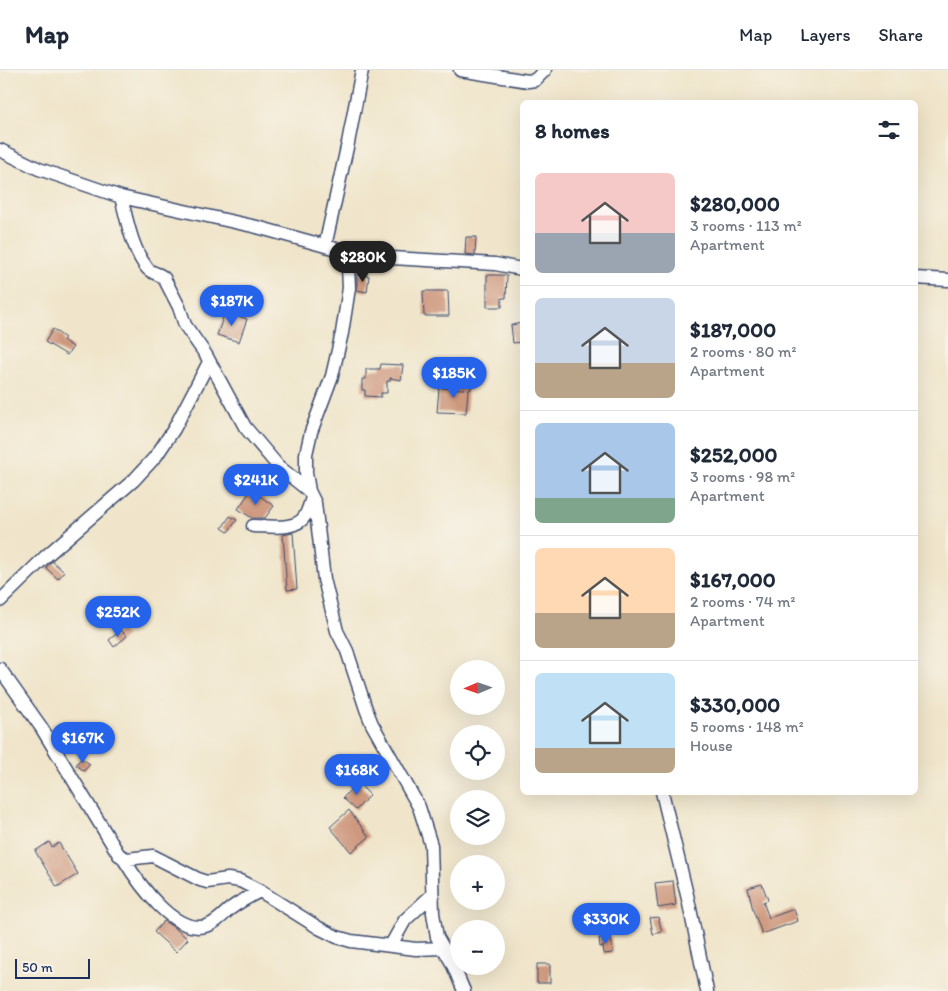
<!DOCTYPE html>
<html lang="en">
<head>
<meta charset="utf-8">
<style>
  :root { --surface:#fff; --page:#f6f6f7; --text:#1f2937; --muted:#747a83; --line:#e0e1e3; --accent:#2563eb }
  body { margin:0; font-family:Itim,sans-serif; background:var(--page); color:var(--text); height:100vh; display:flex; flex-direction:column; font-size:19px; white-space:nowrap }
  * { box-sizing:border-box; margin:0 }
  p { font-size:16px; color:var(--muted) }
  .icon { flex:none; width:28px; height:28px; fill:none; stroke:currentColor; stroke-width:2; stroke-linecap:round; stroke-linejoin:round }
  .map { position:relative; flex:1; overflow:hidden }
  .drawer { position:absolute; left:520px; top:30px; width:398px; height:695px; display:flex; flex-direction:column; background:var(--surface); border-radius:8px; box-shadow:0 5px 20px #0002 }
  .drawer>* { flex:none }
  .needle { width:32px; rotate:268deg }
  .tools { position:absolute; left:450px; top:590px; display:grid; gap:10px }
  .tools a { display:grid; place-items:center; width:55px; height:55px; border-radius:50%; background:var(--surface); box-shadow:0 5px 20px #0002; font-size:25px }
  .scale { position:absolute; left:15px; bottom:12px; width:75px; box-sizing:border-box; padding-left:5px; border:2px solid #1b2f5e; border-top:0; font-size:14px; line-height:18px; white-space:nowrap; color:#1b2f5e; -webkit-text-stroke:4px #f7f3e8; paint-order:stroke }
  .price { position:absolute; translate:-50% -42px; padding:0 11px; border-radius:18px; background:var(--accent); color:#fff; font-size:16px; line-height:32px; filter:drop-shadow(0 1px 2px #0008) }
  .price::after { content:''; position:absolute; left:50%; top:30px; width:15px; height:11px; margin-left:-8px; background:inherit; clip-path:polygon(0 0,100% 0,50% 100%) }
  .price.on { background:#222; color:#fff }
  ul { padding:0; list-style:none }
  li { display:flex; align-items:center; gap:15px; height:125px; padding:0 15px }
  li+li { border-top:1px solid var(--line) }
  li span { display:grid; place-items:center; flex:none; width:140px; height:100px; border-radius:8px; color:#555 }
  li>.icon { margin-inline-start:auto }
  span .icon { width:60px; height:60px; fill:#fffc; stroke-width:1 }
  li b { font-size:21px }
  h2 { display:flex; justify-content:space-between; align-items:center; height:60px; padding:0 15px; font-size:21px }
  header { display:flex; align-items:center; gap:30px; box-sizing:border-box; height:70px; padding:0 25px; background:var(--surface); border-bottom:1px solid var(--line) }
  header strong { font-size:24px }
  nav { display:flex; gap:28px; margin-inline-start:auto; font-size:18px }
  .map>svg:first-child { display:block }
</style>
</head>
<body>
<header>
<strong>Map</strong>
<nav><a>Map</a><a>Layers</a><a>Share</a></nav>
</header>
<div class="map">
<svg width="948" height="921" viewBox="0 0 948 921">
  <rect width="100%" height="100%" fill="#f7f3e8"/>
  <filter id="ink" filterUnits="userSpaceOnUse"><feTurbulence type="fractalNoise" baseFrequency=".02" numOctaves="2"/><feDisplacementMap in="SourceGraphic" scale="10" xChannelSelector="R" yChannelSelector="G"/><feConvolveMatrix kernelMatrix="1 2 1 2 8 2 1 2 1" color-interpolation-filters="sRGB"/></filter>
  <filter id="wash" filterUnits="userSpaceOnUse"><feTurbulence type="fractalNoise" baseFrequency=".0096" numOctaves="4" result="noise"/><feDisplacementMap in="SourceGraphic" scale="20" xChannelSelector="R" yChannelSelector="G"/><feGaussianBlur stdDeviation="1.12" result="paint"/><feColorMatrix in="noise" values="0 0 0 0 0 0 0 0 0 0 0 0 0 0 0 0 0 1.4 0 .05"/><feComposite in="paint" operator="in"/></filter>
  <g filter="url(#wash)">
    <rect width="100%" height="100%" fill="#f0e5ca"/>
    <g id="blocks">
      <path fill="#ce987e" d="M466 167H476L475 185 465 184Z
        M357 204 369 206 367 222 357 220Z
        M487 205H507L506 228H502V237H487Z
        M423 221H448L449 246H424Z
        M225 242 247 249 239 272 217 265Z
        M522 253V272L513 273 511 255Z
        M53 259 65 268 63 270 73 277 67 285 45 272Z
        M381 294 403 295 401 310 390 308V311H387V323H381V327L365 326V320H362V309H366V299H380Z
        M471 311V319L468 320 466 343 437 342 439 318 464 319 463 312Z
        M251 420 274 436 265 448H252L238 439Z
        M230 446 237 450 228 462 222 458Z
        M293 463 297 519 287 520 283 465Z
        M52 491 64 502 58 509 46 498Z
        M121 560 127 566 114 577 109 570Z
        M81 688 90 694 84 701 76 695Z
        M357 712 370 725 356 740 343 728Z
        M349 740 369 767 351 782 330 757Z
        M49 772 52 777 59 773 78 804 57 817 35 781Z
        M673 811 676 835 658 838 655 813Z
        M762 814 768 830 763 832 769 848 794 839 798 851 762 864 753 840 748 818Z
        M658 847 662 862 653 864 650 848Z
        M164 851 176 859 188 869 176 882 154 862Z
        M611 867 613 883 604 884 603 876 600 877 599 868Z
        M537 894H550V913H537Z"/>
    </g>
  </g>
  <g filter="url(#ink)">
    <use href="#blocks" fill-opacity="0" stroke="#3b4a6e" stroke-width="1"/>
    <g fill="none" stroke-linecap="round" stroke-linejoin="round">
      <g stroke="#3b4a6e" stroke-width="15">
        <path id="minor" d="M460 0 528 11 535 10 545 0
          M0 80 39 99 121 127 257 157 340 180 392 188 495 194 522 199
          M121 127C127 150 132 179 147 198 152 204 159 203 164 208L179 237 185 255 206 285 245 357 278 396 309 421
          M325 176 348 73 362 0
          M340 180 348 196 349 218 342 263 332 306 311 362 306 384V403L309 421 315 433 324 509 337 561 347 581 366 639 372 654 419 737 431 775 433 843 437 867 452 893 464 921
          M915 208 948 210
          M253 456C268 456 296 461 305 446 308 441 310 433 312 428
          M0 531 45 487 134 410 156 386 174 359 209 292
          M0 599 41 657 119 785 127 789 153 786 200 810 207 812 228 809 240 811 260 821 319 858 337 867 351 871 416 879 442 878
          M662 722 688 829 707 921
          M123 788C137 811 175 868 209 855 217 852 224 844 230 839 240 831 250 826 260 821
          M391 875 405 850 432 825"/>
      </g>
      <use href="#minor" stroke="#fff" stroke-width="12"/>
    </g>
  </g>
</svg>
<div class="tools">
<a><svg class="needle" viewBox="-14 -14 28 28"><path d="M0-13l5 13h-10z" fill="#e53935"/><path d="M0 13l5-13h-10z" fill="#747a83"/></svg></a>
<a><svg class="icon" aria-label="locate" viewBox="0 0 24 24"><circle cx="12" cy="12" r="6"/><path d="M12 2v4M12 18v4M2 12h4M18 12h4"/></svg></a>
<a><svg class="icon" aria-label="layers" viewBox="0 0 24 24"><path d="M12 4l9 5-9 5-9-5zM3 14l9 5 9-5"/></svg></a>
<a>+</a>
<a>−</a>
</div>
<div class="scale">50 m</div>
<b class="price on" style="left:363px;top:213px">$280K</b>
<b class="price" style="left:232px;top:257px">$187K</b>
<b class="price" style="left:454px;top:329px">$185K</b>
<b class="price" style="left:256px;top:436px">$241K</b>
<b class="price" style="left:118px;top:568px">$252K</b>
<b class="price" style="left:83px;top:694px">$167K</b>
<b class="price" style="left:357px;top:726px">$168K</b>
<b class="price" style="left:606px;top:875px">$330K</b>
<section class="drawer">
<h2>8 homes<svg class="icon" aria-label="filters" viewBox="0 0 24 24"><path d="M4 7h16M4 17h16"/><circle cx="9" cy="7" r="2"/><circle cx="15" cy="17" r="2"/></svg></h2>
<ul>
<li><span style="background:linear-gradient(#f6c9c9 60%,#9aa5b1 0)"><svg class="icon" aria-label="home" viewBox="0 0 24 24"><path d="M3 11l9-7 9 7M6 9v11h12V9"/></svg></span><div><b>$280,000</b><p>3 rooms · 113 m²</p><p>Apartment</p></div></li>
<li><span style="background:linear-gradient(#c9d6e8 65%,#b9a48a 0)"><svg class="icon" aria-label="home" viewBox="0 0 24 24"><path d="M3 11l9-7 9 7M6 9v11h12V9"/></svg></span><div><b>$187,000</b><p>2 rooms · 80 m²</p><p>Apartment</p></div></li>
<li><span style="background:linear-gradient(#a9c7e8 75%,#7fa58c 0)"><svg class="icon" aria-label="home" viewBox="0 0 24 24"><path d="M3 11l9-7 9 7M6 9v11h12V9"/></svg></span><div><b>$252,000</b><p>3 rooms · 98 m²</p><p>Apartment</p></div></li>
<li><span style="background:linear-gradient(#ffd9b3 65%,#b9a48a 0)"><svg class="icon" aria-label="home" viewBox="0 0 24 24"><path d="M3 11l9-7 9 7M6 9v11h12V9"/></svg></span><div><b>$167,000</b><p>2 rooms · 74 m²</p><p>Apartment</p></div></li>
<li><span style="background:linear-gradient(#bfe0f5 75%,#b9a48a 0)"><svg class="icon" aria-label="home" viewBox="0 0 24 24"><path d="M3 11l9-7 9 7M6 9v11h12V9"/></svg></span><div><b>$330,000</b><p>5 rooms · 148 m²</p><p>House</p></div></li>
</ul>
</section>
</div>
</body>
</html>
